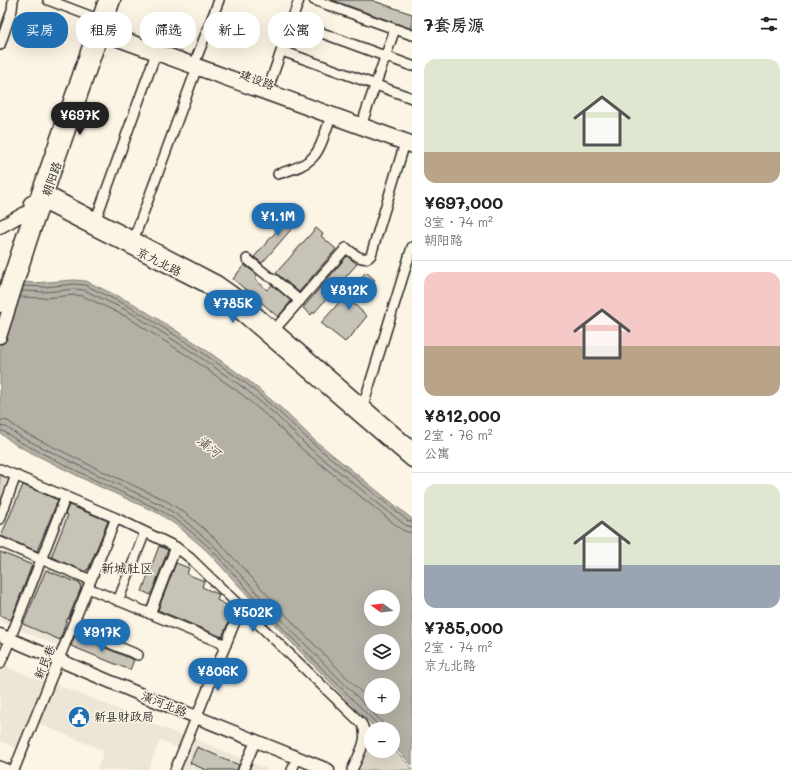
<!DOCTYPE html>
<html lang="zh">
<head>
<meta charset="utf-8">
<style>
  :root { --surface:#fff; --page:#f6f6f6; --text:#222; --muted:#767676; --line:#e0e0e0; --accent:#1f6fb2 }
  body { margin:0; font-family:Mali,"LXGW WenKai TC",sans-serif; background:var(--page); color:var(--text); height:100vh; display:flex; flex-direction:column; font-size:15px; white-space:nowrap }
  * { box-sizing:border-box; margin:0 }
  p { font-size:13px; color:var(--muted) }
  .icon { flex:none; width:22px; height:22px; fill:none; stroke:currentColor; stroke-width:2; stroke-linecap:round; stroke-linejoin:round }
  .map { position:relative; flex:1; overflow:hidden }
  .drawer { display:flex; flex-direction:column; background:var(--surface); width:380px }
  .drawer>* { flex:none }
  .hud { position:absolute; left:12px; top:12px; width:340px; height:36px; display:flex; gap:8px }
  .needle { width:26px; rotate:284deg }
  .buttons { position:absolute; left:364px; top:590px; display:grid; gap:8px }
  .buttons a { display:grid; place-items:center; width:36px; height:36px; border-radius:50%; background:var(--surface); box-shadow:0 4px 16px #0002; font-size:20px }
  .price { position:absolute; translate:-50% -34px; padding:0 9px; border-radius:14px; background:var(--accent); color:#fff; font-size:13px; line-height:26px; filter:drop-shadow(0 1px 2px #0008) }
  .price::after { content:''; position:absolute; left:50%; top:24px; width:12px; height:9px; margin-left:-6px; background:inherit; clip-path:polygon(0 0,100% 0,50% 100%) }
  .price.selected { background:#222; color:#fff }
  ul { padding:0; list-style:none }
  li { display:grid; align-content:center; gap:8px; height:212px; padding:0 12px }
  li+li { border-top:1px solid var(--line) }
  li span { display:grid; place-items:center; height:124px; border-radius:12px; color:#555 }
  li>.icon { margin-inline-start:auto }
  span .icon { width:72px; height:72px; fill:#fffc; stroke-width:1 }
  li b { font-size:17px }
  h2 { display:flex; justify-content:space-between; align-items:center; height:48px; padding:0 12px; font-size:17px }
  .tag { padding:0 14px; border-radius:16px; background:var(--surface); box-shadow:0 4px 16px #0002; font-size:14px; line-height:36px }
  .tag.selected { background:var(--accent); color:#fff }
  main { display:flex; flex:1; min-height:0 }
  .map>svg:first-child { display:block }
</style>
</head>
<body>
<main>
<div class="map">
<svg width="412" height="770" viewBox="0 0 412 770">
  <rect width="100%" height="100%" fill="#fcf5e5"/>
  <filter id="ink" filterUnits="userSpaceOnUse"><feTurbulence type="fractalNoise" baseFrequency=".025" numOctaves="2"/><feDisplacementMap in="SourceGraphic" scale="8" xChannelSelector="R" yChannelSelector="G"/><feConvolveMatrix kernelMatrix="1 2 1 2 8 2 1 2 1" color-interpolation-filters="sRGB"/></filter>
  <g filter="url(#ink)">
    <path fill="#ece6d7" d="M19 480 114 519 60 647 0 621V531Z
      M0 664 46 683 19 749 0 741Z
      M54 683 183 736 178 748 160 740 148 770H97L104 751 37 723Z
      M194 739 270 770H181Z"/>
    <path fill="#ded8ca" stroke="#84827a" d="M0 474 11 478 0 505Z
      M371 733V751H393V749L412 768V770H356Z"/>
    <path fill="#b4b0a5" stroke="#7d7b74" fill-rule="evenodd" d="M0 280H8L34 283 74 280 86 281 134 304 199 345 249 381 282 409 313 439 412 519V765L393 746V729H376L286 637 207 551 179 527 158 513 94 484 16 445 0 433ZM371 597H393V619H371ZM371 641H393V663H371ZM371 685H393V707H371Z"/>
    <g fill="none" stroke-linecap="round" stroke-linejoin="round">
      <path stroke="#62605c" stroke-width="1" d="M23 286 45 287 74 284 85 285 132 308 197 349 247 384 279 412 311 442 408 521 412 522
        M22 291 45 292 74 289 84 290 130 312 194 353 244 388 276 415 307 446 405 525 412 527
        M20 297 45 298 74 295 83 296 127 317 191 358 240 393 272 420 303 450 396 525 404 531 412 533
        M0 420 8 421 23 432 100 470 165 500 188 515 218 541 297 627 371 702
        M0 426 6 427 21 437 98 475 162 505 184 520 213 545 292 631 381 721 384 729
        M0 431H3L18 441 95 480 160 510 182 524 210 548 289 635 378 725 379 729"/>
    </g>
    <path fill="#c8c3b7" stroke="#2b2b2b" d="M332 0H371L412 14V29Z
      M294 211 301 218 262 263 254 257Z
      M316 228 323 234 321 236 336 249 299 292 276 273Z
      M347 256 357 264 314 313 313 312 311 315 303 308Z
      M244 265 254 272 257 276 255 279 267 290 272 285 291 301 278 317 246 289V290L233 279Z
      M366 272 375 280 354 304 367 316 354 332V333L345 342 321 323Z
      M23 485 58 500 37 551 1 536Z
      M69 505 108 521 88 570 87 569 86 572 51 557 68 515 65 514Z
      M159 546 168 550 151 595 142 591Z
      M0 552 32 565 11 620 0 615Z
      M176 563 189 568 187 574 204 581 202 587 218 594 219 595 217 600 234 609 222 637 158 610Z
      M46 570 81 584 80 587 81 588 68 619H67L60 640 23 624Z
      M75 635 134 660 130 670 71 646Z
      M197 747 239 765 237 770H206L190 763Z"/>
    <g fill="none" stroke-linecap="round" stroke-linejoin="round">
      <g stroke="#2b2b2b" stroke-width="12">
        <path id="minor" d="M48 0 98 19
          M314 0 412 35
          M292 22 412 66
          M99 28 412 141
          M97 34 412 148
          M0 45 12 10 13 0
          M282 51 412 98
          M195 62 219 0
          M268 89 299 0
          M362 123 395 29
          M278 174C318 162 317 156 330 119
          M96 219 155 56
          M134 238 196 70
          M247 259 268 276 274 279 300 301
          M274 330 346 248C353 253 364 264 371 255L404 146
          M363 406 412 247
          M0 469 116 518 176 547 190 558 361 723C371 737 358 756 352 770
          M0 519 16 475
          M0 542 91 580
          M88 588 226 645
          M118 601 145 532
          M150 614 176 547
          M72 627 138 655
          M10 639 66 496
          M0 664 8 645
          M0 766 10 770
          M14 770 116 518
          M175 770 241 607
          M243 770 253 747
          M292 770 295 763"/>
      </g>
      <g stroke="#2b2b2b" stroke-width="15">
        <path id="major" d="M30 203 47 193 217 282 234 294 412 448
          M0 227 43 203 204 285 227 302 412 461
          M0 306 23 236 105 0
          M0 337 31 239 114 0
          M0 635 144 696 328 770"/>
      </g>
      <use href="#minor" stroke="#fcf5e5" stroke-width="9"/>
      <use href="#major" stroke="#fcf5e5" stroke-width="12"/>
    </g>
  </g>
  <defs>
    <g id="civic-disc" transform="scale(1.15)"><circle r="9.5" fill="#1f6fb2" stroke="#fcf5e5"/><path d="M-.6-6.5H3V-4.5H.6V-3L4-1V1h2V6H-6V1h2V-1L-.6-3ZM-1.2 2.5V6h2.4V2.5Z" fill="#fff"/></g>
  </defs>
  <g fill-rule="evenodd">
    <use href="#civic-disc" x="79" y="717"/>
  </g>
  <g text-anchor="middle" stroke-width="3" stroke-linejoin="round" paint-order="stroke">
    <g font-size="12" fill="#2b2b2b" stroke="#fcf5e5">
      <text transform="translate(257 80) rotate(20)" y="4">建设路</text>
      <text transform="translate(52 179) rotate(-71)" y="4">朝阳路</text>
      <text transform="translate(159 262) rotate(27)" y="4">京九北路</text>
      <text transform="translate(45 662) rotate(-68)" y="4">新民巷</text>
      <text transform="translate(164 704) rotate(22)" y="4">潢河北路</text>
    </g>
    <g font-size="12" fill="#2b2b2b" stroke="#fcf5e5" text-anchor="start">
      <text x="94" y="721">新县财政局</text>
    </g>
    <g font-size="13" font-style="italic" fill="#545350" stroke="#fcf5e5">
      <text transform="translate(209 446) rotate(39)" y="5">潢河</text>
    </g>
    <g font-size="13" fill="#2b2b2b" stroke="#fcf5e5">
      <text x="127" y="573">新城社区</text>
    </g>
  </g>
</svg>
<div class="buttons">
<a><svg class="needle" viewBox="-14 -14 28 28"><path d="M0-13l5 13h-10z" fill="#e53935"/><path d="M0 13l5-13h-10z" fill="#767676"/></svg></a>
<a><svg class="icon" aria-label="layers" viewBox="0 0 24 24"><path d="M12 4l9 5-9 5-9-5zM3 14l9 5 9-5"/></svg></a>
<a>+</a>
<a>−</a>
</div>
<b class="price selected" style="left:80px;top:136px">¥697K</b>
<b class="price" style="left:278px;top:237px">¥1.1M</b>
<b class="price" style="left:349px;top:311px">¥812K</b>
<b class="price" style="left:233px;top:324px">¥785K</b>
<b class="price" style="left:253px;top:633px">¥502K</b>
<b class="price" style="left:102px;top:653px">¥917K</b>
<b class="price" style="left:218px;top:692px">¥806K</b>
<div class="hud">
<a class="tag selected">买房</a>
<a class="tag">租房</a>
<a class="tag">筛选</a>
<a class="tag">新上</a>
<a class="tag">公寓</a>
</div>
</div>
<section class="drawer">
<h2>7套房源<svg class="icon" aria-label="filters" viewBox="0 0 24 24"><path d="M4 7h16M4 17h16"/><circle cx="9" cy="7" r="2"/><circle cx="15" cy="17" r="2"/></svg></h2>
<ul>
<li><span style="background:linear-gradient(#dfe7d0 75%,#b9a48a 0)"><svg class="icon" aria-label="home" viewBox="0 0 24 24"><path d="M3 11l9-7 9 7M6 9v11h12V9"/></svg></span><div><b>¥697,000</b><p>3室 · 74 m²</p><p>朝阳路</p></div></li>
<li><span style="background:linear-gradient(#f6c9c9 60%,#b9a48a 0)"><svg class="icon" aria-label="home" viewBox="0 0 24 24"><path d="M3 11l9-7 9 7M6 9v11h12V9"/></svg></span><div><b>¥812,000</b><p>2室 · 76 m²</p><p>公寓</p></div></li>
<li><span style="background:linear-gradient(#dfe7d0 65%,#9aa5b1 0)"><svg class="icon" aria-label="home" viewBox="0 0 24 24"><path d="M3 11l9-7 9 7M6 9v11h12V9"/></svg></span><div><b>¥785,000</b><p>2室 · 74 m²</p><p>京九北路</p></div></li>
</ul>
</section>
</main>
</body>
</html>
